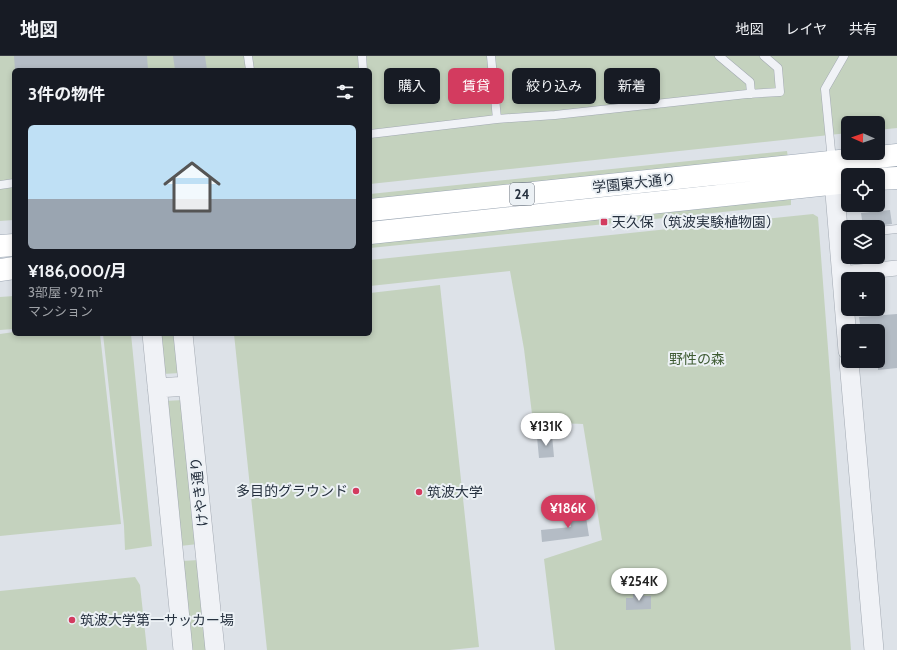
<!DOCTYPE html>
<html lang="ja">
<head>
<meta charset="utf-8">
<style>
  :root { --surface:#171b24; --page:#20242c; --text:#f1f3f6; --muted:#9ea1a6; --line:#363941; --accent:#d33b5f }
  body { margin:0; font-family:Cabin,"Noto Sans JP",sans-serif; background:var(--page); color:var(--text); height:100vh; display:flex; flex-direction:column; font-size:15px; white-space:nowrap }
  * { box-sizing:border-box; margin:0 }
  p { font-size:13px; color:var(--muted) }
  .icon { flex:none; width:22px; height:22px; fill:none; stroke:currentColor; stroke-width:2; stroke-linecap:round; stroke-linejoin:round }
  .map { position:relative; flex:1; overflow:hidden }
  .panel { position:absolute; left:12px; top:12px; width:360px; height:268px; display:flex; flex-direction:column; background:var(--surface); border-radius:6px; box-shadow:0 2px 6px #0003 }
  .panel>* { flex:none }
  .top-card { position:absolute; left:384px; top:12px; width:380px; height:36px; display:flex; gap:8px }
  .needle { width:26px; rotate:272deg }
  .fabs { position:absolute; left:841px; top:60px; display:grid; gap:8px }
  .fabs a { display:grid; place-items:center; width:44px; height:44px; border-radius:6px; background:var(--surface); box-shadow:0 2px 6px #0003; font-size:20px }
  .price { position:absolute; translate:-50% -34px; padding:0 9px; border-radius:14px; background:#fff; color:#222; font-size:13px; line-height:26px; filter:drop-shadow(0 1px 2px #0008) }
  .price::after { content:''; position:absolute; left:50%; top:24px; width:12px; height:9px; margin-left:-6px; background:inherit; clip-path:polygon(0 0,100% 0,50% 100%) }
  .price.current { background:var(--accent); color:#fff }
  ul { padding:0; list-style:none }
  li { display:grid; align-content:center; gap:8px; height:212px; padding:0 16px }
  li span { display:grid; place-items:center; height:124px; border-radius:6px; color:#555 }
  li>.icon { margin-inline-start:auto }
  span .icon { width:72px; height:72px; fill:#fffc; stroke-width:1 }
  li b { font-size:17px }
  h2 { display:flex; justify-content:space-between; align-items:center; height:48px; padding:0 16px; font-size:17px }
  .pill { padding:0 14px; border-radius:6px; background:var(--surface); box-shadow:0 2px 6px #0003; font-size:14px; line-height:36px }
  .pill.current { background:var(--accent); color:#fff }
  header { display:flex; align-items:center; gap:24px; box-sizing:border-box; height:56px; padding:0 20px; background:var(--surface); border-bottom:1px solid var(--line) }
  header strong { font-size:19px }
  nav { display:flex; gap:22px; margin-inline-start:auto; font-size:14px }
  .map>svg:first-child { display:block }
</style>
</head>
<body>
<header>
<strong>地図</strong>
<nav><a>地図</a><a>レイヤ</a><a>共有</a></nav>
</header>
<div class="map">
<svg width="897" height="594" viewBox="0 0 897 594">
  <rect width="100%" height="100%" fill="#dde2e8"/>
  <path fill="#c4d2be" d="M0 0H897V72L878 74V67H848V77L370 128V14H14V164L0 165Z
    M787 95 788 102 370 144V138Z
    M791 142V149L370 192V185Z
    M813 158 818 161 851 594H555L544 503 602 484 583 368 533 366 524 293 510 215 370 230V204Z
    M440 229 479 591 450 594H267L234 278H370V237Z
    M14 240V273L0 274V241Z
    M14 276V278H100L121 468 0 480V278Z
    M103 278H131L152 490 125 494 124 470Z
    M159 278H177L180 317 163 318Z
    M183 344 198 488 180 490 165 345Z
    M199 504 208 594H190L182 505Z
    M135 521 140 529 147 594H0V535Z"/>
  <path fill="#b4bcc5" d="M14 0H147L148 14H15Z
    M173 0H205L207 14H175Z
    M890 154 892 168 863 171 861 157Z
    M897 258V312L878 314V275H861L859 261Z
    M552 379 554 401 539 402 537 381Z
    M585 455 589 480 542 486 541 474 571 471 569 458Z
    M633 536H643L644 540H651V553L626 554V542H633Z"/>
  <g fill="none" stroke-linecap="round" stroke-linejoin="round">
    <g stroke="#a2a9b2" stroke-width="9">
      <path id="service" d="M248 0 250 14
        M362 0 363 14
        M491 0 497 63
        M719 0 750 26 751 38
        M370 78 497 63 555 59 747 38 780 36 778 12 764 0
        M832 105 825 33 844 0
        M0 129 14 127
        M878 175 897 173"/>
    </g>
    <g stroke="#a2a9b2" stroke-width="16">
      <path id="minor" d="M841 218 897 212"/>
    </g>
    <g stroke="#a2a9b2" stroke-width="20">
      <path id="tertiary" d="M833 113 848 295
        M152 278 183 594
        M183 278 215 594
        M849 305 874 594
        M157 332 188 330"/>
    </g>
    <g stroke="#9ca7b4" stroke-width="23">
      <path id="primary" d="M878 123 897 122
        M370 154C546 136 721 117 897 99
        M370 177 848 126
        M0 190 14 189
        M0 214 14 212"/>
    </g>
    <use href="#service" stroke="#f0f2f6" stroke-width="8"/>
    <use href="#minor" stroke="#f0f2f6" stroke-width="15"/>
    <use href="#tertiary" stroke="#f0f2f6" stroke-width="19"/>
    <use href="#primary" stroke="#fff" stroke-width="22"/>
  </g>
  <g fill="#d33b5f" stroke="#ecf1f5" stroke-width="1.5">
    <rect x="600" y="162" width="8" height="8" rx="2"/>
    <circle cx="356" cy="435" r="4"/>
    <circle cx="419" cy="436" r="4"/>
    <circle cx="72" cy="564" r="4"/>
  </g>
  <g text-anchor="middle" stroke-width="4" stroke-linejoin="round" paint-order="stroke">
    <rect fill="#ecf1f5" stroke="#616b76" stroke-width="1" x="510" y="127" width="24" height="22" rx="3"/>
    <g font-size="13" font-weight="bold" fill="#26313f">
      <text x="522" y="143">24</text>
    </g>
    <g font-size="14" fill="#26313f" stroke="#ecf1f5">
      <text transform="translate(634 127) rotate(-6)" y="5">学園東大通り</text>
      <text transform="translate(199 436) rotate(-96)" y="5">けやき通り</text>
    </g>
    <g font-size="14" fill="#26313f" stroke="#ecf1f5" text-anchor="start">
      <text x="612" y="171">天久保（筑波実験植物園）</text>
      <text x="348" y="440" text-anchor="end">多目的グラウンド</text>
      <text x="427" y="441">筑波大学</text>
      <text x="80" y="569">筑波大学第一サッカー場</text>
    </g>
    <g font-size="14" fill="#3e5b33" stroke="#ecf1f5">
      <text x="697" y="308">野性の森</text>
    </g>
  </g>
</svg>
<div class="fabs">
<a><svg class="needle" viewBox="-14 -14 28 28"><path d="M0-13l5 13h-10z" fill="#e53935"/><path d="M0 13l5-13h-10z" fill="#9ea1a6"/></svg></a>
<a><svg class="icon" aria-label="locate" viewBox="0 0 24 24"><circle cx="12" cy="12" r="6"/><path d="M12 2v4M12 18v4M2 12h4M18 12h4"/></svg></a>
<a><svg class="icon" aria-label="layers" viewBox="0 0 24 24"><path d="M12 4l9 5-9 5-9-5zM3 14l9 5 9-5"/></svg></a>
<a>+</a>
<a>−</a>
</div>
<b class="price" style="left:546px;top:391px">¥131K</b>
<b class="price current" style="left:568px;top:473px">¥186K</b>
<b class="price" style="left:639px;top:546px">¥254K</b>
<div class="top-card">
<a class="pill">購入</a>
<a class="pill current">賃貸</a>
<a class="pill">絞り込み</a>
<a class="pill">新着</a>
</div>
<section class="panel">
<h2>3件の物件<svg class="icon" aria-label="filters" viewBox="0 0 24 24"><path d="M4 7h16M4 17h16"/><circle cx="9" cy="7" r="2"/><circle cx="15" cy="17" r="2"/></svg></h2>
<ul>
<li><span style="background:linear-gradient(#bfe0f5 60%,#9aa5b1 0)"><svg class="icon" aria-label="home" viewBox="0 0 24 24"><path d="M3 11l9-7 9 7M6 9v11h12V9"/></svg></span><div><b>¥186,000/月</b><p>3部屋 · 92 m²</p><p>マンション</p></div></li>
</ul>
</section>
</div>
</body>
</html>
